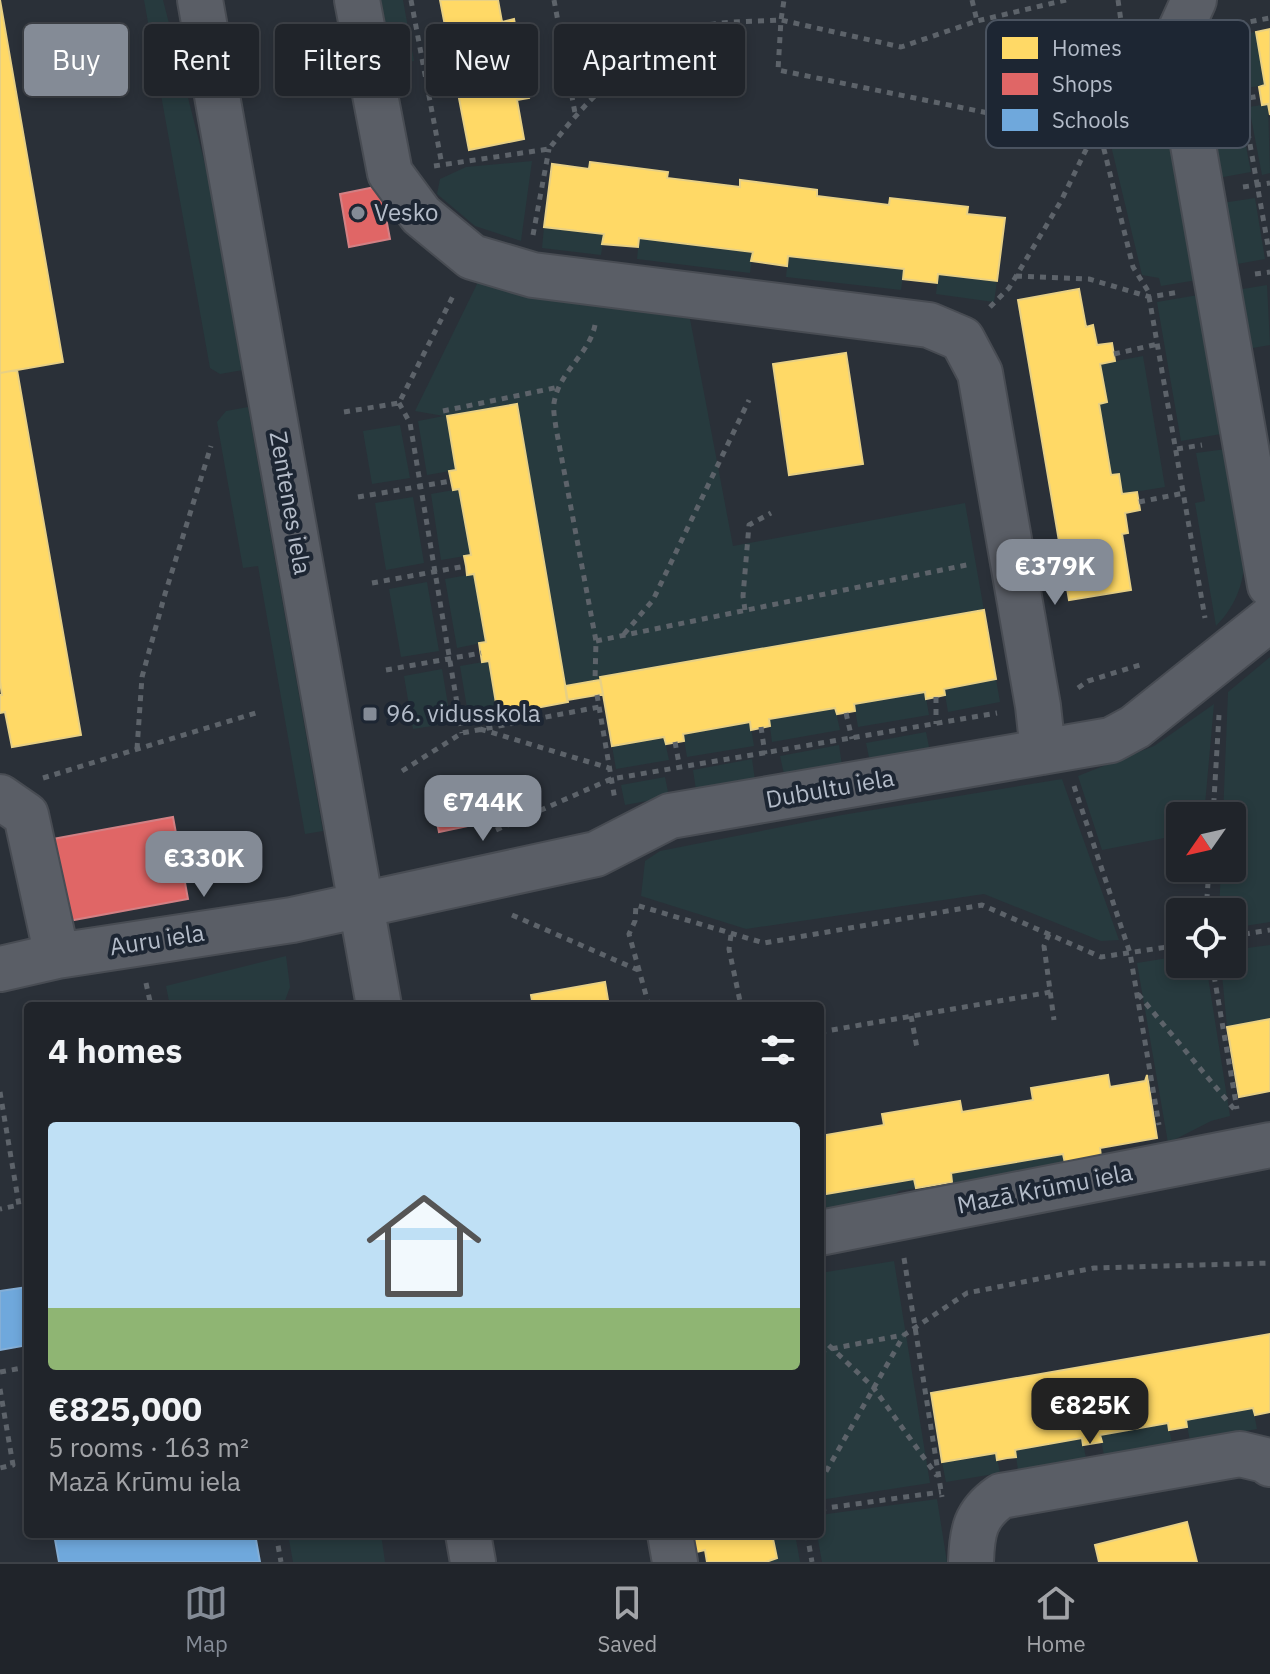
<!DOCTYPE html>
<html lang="en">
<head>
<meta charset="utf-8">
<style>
  :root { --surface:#20242a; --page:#2d3036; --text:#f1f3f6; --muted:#a2a4a8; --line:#3d4147; --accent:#848b96 }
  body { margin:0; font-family:"IBM Plex Sans",sans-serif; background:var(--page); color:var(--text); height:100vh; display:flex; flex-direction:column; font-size:30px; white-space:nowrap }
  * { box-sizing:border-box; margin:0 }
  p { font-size:26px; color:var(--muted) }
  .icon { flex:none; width:44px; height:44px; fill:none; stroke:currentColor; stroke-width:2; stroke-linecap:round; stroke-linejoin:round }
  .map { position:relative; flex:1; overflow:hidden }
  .details { position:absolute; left:24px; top:1002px; width:800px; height:536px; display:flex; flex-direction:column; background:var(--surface); border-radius:8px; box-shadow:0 4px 12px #0003,0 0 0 2px var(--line) }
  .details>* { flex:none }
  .hud { position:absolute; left:24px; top:24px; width:800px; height:72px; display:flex; gap:16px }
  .needle { width:52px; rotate:236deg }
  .controls { position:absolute; left:1166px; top:802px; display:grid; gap:16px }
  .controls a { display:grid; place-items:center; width:80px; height:80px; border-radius:8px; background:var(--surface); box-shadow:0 4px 12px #0003,0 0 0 2px var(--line); font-size:40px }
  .price { position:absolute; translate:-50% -68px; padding:0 18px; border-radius:16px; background:var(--accent); color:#fff; font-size:26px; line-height:52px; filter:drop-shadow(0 2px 4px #0008) }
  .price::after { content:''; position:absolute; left:50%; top:48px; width:24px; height:18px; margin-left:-12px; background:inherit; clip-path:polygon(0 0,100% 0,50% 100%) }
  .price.selected { background:#222; color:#fff }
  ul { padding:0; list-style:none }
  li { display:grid; align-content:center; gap:16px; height:424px; padding:0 24px }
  li span { display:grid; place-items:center; height:248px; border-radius:8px; color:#555 }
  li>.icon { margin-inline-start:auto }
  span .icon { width:144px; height:144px; fill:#fffc; stroke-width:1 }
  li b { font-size:34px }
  h2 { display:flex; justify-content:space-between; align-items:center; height:96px; padding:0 24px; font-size:34px }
  .chip { padding:0 28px; border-radius:8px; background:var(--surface); box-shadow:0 4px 12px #0003,0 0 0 2px var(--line); font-size:28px; line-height:72px }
  .chip.selected { background:var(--accent); color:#fff }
  .tabs { display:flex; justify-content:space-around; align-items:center; height:112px; border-top:2px solid var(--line); background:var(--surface); font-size:22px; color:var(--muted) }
  .tabs a { display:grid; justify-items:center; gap:4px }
  .tabs .selected { color:var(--accent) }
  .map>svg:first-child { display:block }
</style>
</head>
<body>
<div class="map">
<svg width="1270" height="1562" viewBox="0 0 1270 1562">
  <rect width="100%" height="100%" fill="#2a3038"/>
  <path fill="#273a3e" d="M144 0H163L208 176 243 370 220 374 210 368Z
    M381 0H403L414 61 393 65Z
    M1256 32 1265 85 1246 88 1237 35Z
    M1268 104 1270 173 1262 175 1249 107Z
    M1239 110 1251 172 1218 178 1207 116Z
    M1168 122 1197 280 1161 286 1159 278 1142 275 1108 133Z
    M532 161 521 241 475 226 437 194 440 179 466 167Z
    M1255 198 1265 259 1232 265 1222 203Z
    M544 227 604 234 601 255 542 248Z
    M639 238 753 252 750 273 637 259Z
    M788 256 904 269 901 290 786 277Z
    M938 274 997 281 994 302 936 294Z
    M478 282 690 319 733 546 965 503 984 610 565 686 456 470 427 475 418 421 444 416 415 411Z
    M1267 285 1270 345 1247 349 1237 290Z
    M1198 295 1221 434 1181 441 1157 302Z
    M1143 356 1165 487 1122 494 1111 475 1099 404 1107 402 1100 364Z
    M248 407 323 831 305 834 258 566 243 568 217 422 226 411Z
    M400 425 410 478 372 484 363 431Z
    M1226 449C1238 510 1266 576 1216 626L1195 503 1205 501 1196 453Z
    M459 489 471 555 441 560 431 494Z
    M413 497 424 563 386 570 375 503Z
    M474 574 486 642 457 648 445 579Z
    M427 582 439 651 401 657 389 589Z
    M1270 657V922L1232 928V912H1219L1221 868H1232V816H1223L1228 692Z
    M489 661 498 715 469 720 460 666Z
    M442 669 451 723 413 729 404 676Z
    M996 679 1000 702 948 712 944 689Z
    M925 692 929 715 858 727 854 704Z
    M1214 704 1204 816H1180V835L1102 850 1078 776 1154 746Z
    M835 708 840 730 772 742 769 719Z
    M750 722 754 746 687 757 683 734Z
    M926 732 930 752 870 762 866 743Z
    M664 737 669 760 616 769 612 746Z
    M839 745 842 765 784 774 780 756Z
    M752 759 755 780 696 790 693 770Z
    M665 777 669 797 625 805 621 785Z
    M1062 779 1119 940 1101 941 984 894 746 929 641 896 645 861 660 851 842 815Z
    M1270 945V1019L1227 1027 1221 964H1232V950Z
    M286 956 290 987 283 1006H170L166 986Z
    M1180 956V964H1206L1230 1116 1211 1121 1168 1143 1137 963Z
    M1063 1154 1065 1163 1051 1165 1035 1179 963 1190 952 1182 951 1173Z
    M914 1179 916 1188 899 1191 884 1203 820 1214V1195Z
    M894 1261 930 1483 820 1500V1273Z
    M1253 1408 1257 1429 1190 1441 1186 1420Z
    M1168 1423 1172 1443 1104 1455 1100 1435Z
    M1082 1438 1086 1458 1018 1470 1015 1450Z
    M996 1453 1000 1473 946 1482 942 1462Z
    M937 1499 947 1562H822L817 1534H820V1515Z
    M288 1534H381L385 1562H293Z
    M772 1534H795L800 1562H766L776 1558Z"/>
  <path fill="#ffd966" stroke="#e8d084" stroke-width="2" d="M0 0 63 362 0 373Z
    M440 0H498L502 22 514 19 529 98 517 100 524 139 469 150Z
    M1270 29V115L1268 104 1262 105 1259 87 1265 85 1256 32Z
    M590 162 668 172 667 178 740 187V180L817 190V196L889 205 890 198 968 207 967 214 1005 218 997 281 938 274 937 283 903 279 904 269 788 256 787 266 751 261 753 252 639 238 638 247 602 244 604 234 544 227 552 164 589 169Z
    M1079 289 1086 327 1093 325 1097 345 1112 343 1115 361 1100 364 1107 402 1099 404 1111 475 1119 474 1122 494 1137 492 1140 510 1125 513 1128 533 1122 534 1131 590 1069 600 1018 300Z
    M846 353 863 464 789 475 773 364Z
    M17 370 81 735 12 747 5 712 0 713V695H2L0 681V373Z
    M517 404 568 702 498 715 489 661 482 662 479 643 486 642 474 574 467 575 466 566 464 556 471 555 459 489 453 490 449 471 456 470 447 416Z
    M984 610 996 679 944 689 945 695 936 697 926 699 925 692 854 704 855 711 837 714 835 708 769 719 770 726 751 730 750 722 683 734 684 741 666 744 664 737 612 746 600 677Z
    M600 680 603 694 567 700 565 686Z
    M605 982 609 1006H533L531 995Z
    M1270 1019V1091L1239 1097 1227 1027Z
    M1108 1075 1110 1087 1145 1081 1147 1075 1157 1138 1100 1148 1101 1157 1065 1163 1063 1154 951 1173 952 1182 916 1188 914 1179 820 1195V1136L884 1125 882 1114 960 1101 962 1112 1033 1100 1031 1088Z
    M1270 1334V1412L1255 1415 1253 1408 1186 1420 1187 1427 1169 1430 1168 1423 1100 1435 1102 1442 1083 1445 1082 1438 1015 1450 1016 1457 1007 1458 997 1460 996 1453 942 1462 931 1393Z
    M1187 1522 1197 1562H1099L1095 1545Z
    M693 1534H772L777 1558 766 1562H707L705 1550 696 1552Z"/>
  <path fill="#e06666" stroke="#d38084" stroke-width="2" d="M380 186 390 239 349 247 340 194Z
    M460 786 468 826 439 832 430 791Z
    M173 817 188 899 63 922 47 840Z"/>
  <path fill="#6fa8dc" stroke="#84aed6" stroke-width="2" d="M28 1287V1345L0 1350V1291Z
    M54 1534H255L260 1562H59Z"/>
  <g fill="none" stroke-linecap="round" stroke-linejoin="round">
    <g stroke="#484c53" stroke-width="48">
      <path id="minor" d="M200 0 379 1006
        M357 0 390 173 421 215 472 257 533 275 929 325 962 339 980 373 1038 706 1043 752
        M1194 0 1179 33 1185 99 1270 585
        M0 797 26 815 57 956
        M0 969 57 956 292 920 596 854 670 816 1111 740 1135 727 1270 619
        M820 1233 1270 1145
        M468 1534 473 1562
        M670 1534 675 1562
        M971 1562C972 1531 975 1514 1001 1496L1240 1454 1269 1461 1270 1464"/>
    </g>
    <path stroke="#5d636a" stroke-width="5" stroke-dasharray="6 6" stroke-linecap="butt" d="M411 0 442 165
      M554 0 575 113
      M972 0 977 21
      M1066 0 977 21 901 47 781 20 778 70 1071 130 1145 116
      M1118 0 1121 21 1138 25
      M1227 26 1270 18
      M1229 26 1270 257
      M425 77 454 71
      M1226 102 1260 96
      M1098 125 1133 267 1148 291 1205 618
      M434 166 549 149C583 103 639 46 695 28 721 20 754 22 781 20L784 0
      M1243 187 1270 183
      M533 235 549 149
      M1255 274 1270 272
      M1016 276 1089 279 1150 297 1180 292
      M990 307 1009 288 1061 201 1098 125 1121 21
      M595 325C589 355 559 371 554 403 553 411 555 420 556 428L596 641 595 680
      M1114 354 1158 344
      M399 403 410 423 462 733
      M443 411 559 387
      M344 412 399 403 454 294
      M1177 449 1202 445
      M358 497 451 481
      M1139 502 1184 493
      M372 583 466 566
      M745 610 743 596 749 525 771 513
      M624 634 653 600 749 400
      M596 641 971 564
      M386 670 481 653
      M1078 688 1088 681 1143 664
      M597 695 615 800
      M936 697V724
      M846 713 852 739
      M761 727 765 754
      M480 729 609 768
      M675 742 680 769
      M137 749 142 677 165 594 211 446
      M402 771 462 733 599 707
      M43 778 259 712
      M1074 786 1130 953 1159 1125
      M1213 816 1219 715
      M496 830 611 779 997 713
      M1206 912 1209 868
      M512 915 638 970
      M1049 934 1044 946 1054 1020
      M731 935 729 949 741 1006
      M1232 936 1270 930
      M1212 964 1237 1109
      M146 983 151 1006
      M1138 994 1234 1109
      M649 1006 629 934 635 921 636 905 764 943 982 905 1101 957 1180 945
      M911 1016 917 1048
      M820 1032 1051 992
      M0 1092 19 1205 0 1209
      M904 1258 942 1497
      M820 1337 873 1387 937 1476
      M820 1351 903 1335
      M0 1372 28 1367
      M0 1389 13 1465 0 1468
      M820 1482 904 1335 967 1293 1094 1268 1270 1263
      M820 1509 941 1492
      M276 1534 281 1562
      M807 1534 812 1562"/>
    <use href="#minor" stroke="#5a5e66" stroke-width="44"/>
  </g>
  <g fill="#848b96" stroke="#1d2633" stroke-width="3">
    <circle cx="358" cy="213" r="8"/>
    <rect x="362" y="706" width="16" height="16" rx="4"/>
  </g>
  <g text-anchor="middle" stroke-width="8" stroke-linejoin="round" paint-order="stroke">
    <g font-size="24" fill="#b4bcc9" stroke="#1d2633" text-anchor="start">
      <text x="374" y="221">Vesko</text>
      <text x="386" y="722">96. vidusskola</text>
    </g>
    <g font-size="24" fill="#b4bcc9" stroke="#1d2633">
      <text transform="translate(290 503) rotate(80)" y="8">Zentenes iela</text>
      <text transform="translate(830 789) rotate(-10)" y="8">Dubultu iela</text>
      <text transform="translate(157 940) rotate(-9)" y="8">Auru iela</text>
      <text transform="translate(1045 1189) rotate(-11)" y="8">Mazā Krūmu iela</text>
    </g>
  </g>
  <rect x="986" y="20" width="264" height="128" rx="12" fill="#1d2633" stroke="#4a5360" stroke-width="2"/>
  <rect x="1002" y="37" width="36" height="22" fill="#ffd966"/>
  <rect x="1002" y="73" width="36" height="22" fill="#e06666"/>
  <rect x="1002" y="109" width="36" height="22" fill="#6fa8dc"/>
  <g font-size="22" fill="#b4bcc9">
    <text x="1052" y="56">Homes</text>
    <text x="1052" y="92">Shops</text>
    <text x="1052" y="128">Schools</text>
  </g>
</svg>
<div class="controls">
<a><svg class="needle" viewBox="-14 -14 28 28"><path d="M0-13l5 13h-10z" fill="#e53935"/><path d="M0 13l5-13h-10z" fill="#a2a4a8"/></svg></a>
<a><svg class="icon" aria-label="locate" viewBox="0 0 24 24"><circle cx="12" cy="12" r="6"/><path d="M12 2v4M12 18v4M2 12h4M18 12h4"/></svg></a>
</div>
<b class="price" style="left:1055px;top:607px">€379K</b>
<b class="price" style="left:483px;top:843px">€744K</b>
<b class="price" style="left:204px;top:899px">€330K</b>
<b class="price selected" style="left:1090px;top:1446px">€825K</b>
<div class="hud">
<a class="chip selected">Buy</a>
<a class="chip">Rent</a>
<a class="chip">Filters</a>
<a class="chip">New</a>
<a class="chip">Apartment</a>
</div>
<section class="details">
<h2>4 homes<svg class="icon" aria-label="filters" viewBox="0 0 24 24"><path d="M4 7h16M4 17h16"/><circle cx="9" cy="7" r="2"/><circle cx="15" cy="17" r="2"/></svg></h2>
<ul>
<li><span style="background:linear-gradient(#bfe0f5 75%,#8fb573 0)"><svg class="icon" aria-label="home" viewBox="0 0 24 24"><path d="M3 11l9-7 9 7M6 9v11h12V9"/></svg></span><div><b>€825,000</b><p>5 rooms · 163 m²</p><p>Mazā Krūmu iela</p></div></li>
</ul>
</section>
</div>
<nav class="tabs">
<a class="selected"><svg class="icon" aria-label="map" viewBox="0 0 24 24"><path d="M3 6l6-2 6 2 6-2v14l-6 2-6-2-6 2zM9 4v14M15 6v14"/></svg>Map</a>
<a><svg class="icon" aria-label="saved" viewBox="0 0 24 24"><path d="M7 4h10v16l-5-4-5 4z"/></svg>Saved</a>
<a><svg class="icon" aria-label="home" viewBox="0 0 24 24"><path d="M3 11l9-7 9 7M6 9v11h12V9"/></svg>Home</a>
</nav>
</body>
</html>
